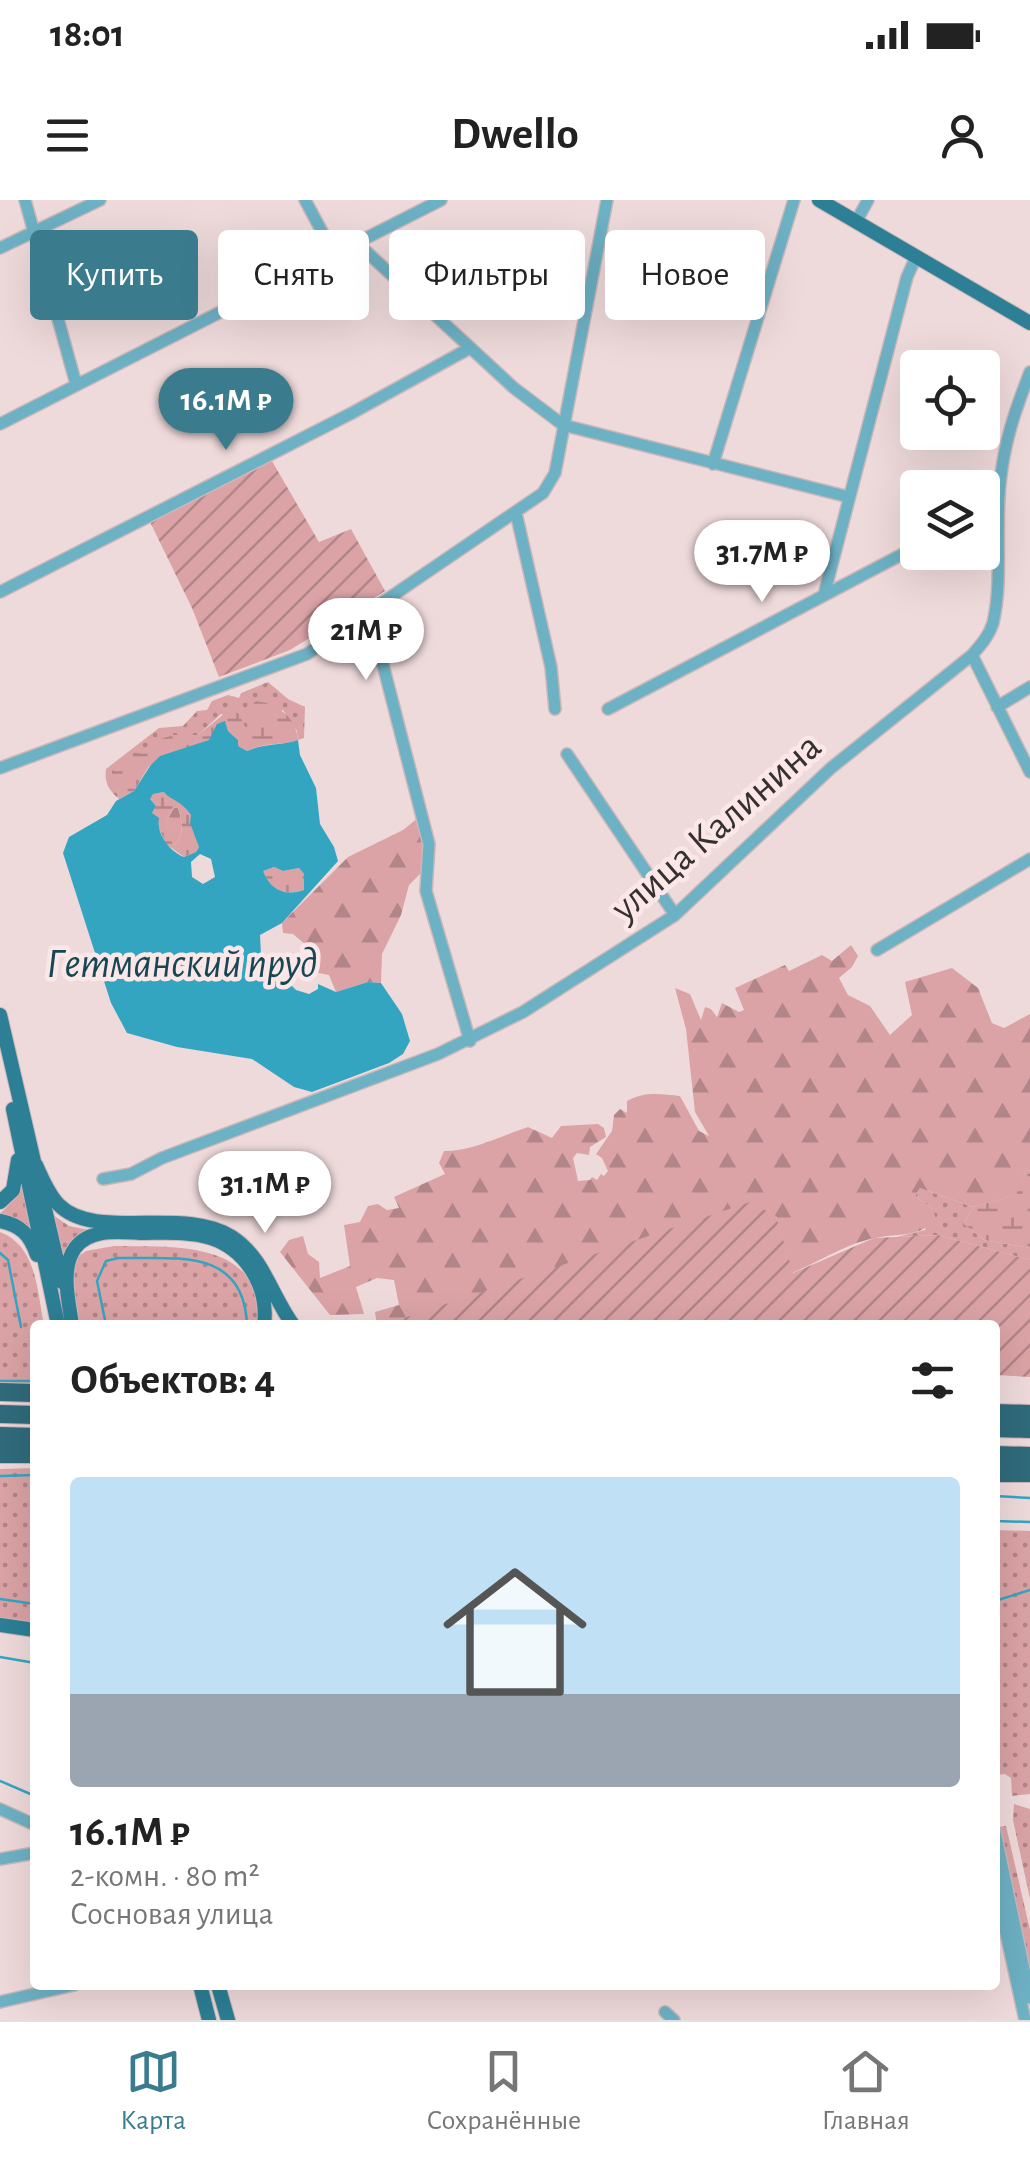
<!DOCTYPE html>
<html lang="ru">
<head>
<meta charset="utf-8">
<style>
  :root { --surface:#fff; --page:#f6f6f6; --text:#222; --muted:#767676; --line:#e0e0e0; --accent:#3a7c8e }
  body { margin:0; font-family:"Alegreya Sans",sans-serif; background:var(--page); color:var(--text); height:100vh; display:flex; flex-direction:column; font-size:38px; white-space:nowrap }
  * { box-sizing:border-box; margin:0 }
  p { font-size:32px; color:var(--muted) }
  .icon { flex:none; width:55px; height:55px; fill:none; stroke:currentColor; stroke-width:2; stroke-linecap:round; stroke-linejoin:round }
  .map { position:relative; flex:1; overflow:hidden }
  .details { position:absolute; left:30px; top:1120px; width:970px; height:670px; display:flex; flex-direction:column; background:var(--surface); border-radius:10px; box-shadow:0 10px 40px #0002 }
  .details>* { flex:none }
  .banner { position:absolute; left:30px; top:30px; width:970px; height:90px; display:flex; gap:20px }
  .controls { position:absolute; left:900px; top:150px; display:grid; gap:20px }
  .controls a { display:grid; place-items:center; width:100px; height:100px; border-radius:10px; background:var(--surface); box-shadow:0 10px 40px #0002; font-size:50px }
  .price { position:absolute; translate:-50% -85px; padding:0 22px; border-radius:35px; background:#fff; color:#222; font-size:32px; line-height:65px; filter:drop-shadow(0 2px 5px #0008) }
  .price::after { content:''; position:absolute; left:50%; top:60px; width:30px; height:22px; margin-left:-15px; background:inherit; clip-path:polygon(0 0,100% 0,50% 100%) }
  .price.on { background:var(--accent); color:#fff }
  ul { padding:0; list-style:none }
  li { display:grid; align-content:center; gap:20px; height:530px; padding:0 40px }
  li+li { border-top:2px solid var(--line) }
  li span { display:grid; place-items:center; height:310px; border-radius:10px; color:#555 }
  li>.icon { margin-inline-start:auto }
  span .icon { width:180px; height:180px; fill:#fffc; stroke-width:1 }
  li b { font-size:42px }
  h2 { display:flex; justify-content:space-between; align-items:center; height:120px; padding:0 40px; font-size:42px }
  .tag { padding:0 35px; border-radius:10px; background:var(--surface); box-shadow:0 10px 40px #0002; font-size:35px; line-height:90px }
  .tag.on { background:var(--accent); color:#fff }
  .status { display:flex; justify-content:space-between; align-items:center; height:70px; padding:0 50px; background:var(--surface); direction:ltr }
  .status svg { height:28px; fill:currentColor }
  header { display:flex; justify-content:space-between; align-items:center; height:130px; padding:0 40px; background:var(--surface); font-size:45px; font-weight:700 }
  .menu { display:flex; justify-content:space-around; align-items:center; height:140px; border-top:2px solid var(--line); background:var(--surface); font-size:28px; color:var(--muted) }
  .menu a { display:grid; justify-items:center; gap:5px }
  .menu .on { color:var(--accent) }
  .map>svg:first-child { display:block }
</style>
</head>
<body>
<div class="status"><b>18:01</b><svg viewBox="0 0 49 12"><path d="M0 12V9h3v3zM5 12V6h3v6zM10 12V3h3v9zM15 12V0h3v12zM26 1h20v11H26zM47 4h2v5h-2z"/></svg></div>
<header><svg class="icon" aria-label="menu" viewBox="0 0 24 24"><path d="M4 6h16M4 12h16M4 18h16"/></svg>Dwello<svg class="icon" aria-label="person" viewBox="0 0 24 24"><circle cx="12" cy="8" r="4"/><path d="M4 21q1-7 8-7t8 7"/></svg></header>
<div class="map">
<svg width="1030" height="1820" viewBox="0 0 1030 1820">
  <defs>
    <pattern id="grass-dots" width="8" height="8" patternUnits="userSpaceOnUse" patternTransform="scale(2.5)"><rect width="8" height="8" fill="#dba3a6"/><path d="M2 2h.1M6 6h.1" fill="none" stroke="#b28588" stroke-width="1.8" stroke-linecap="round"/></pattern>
    <pattern id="forest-firs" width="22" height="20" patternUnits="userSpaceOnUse" patternTransform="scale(2.5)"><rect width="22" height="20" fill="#dba3a6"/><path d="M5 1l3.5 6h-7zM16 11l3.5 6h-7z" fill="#b28588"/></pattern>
    <pattern id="wetland-marsh" width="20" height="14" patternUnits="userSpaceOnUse" patternTransform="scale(2.5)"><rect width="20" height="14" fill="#dba3a6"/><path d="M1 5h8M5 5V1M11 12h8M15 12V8" fill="none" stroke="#b28588"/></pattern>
    <pattern id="garden-furrows" width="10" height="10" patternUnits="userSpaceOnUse" patternTransform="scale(2.5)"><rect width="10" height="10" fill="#dba3a6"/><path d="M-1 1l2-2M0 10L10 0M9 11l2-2" fill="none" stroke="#b28588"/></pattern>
  </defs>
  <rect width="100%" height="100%" fill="#efdadb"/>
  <path fill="url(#grass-dots)" d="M268 482 288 499 305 507 304 538 298 540 297 531 283 510 256 519 261 529H245L243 523 221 514 198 535H174L118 588 119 599C109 590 104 583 106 569L159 528 183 526 197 511 207 510 212 501 228 495 239 498 241 493Z
    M25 983 34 1036 0 1019V1013C13 1005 13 991 25 983Z
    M920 988 973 1007 964 1024 984 1040 1030 1048V1060L938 1035 897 1037 925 1030 933 1009 915 996Z
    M50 1013 69 1026 89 1030 60 1065Z
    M0 1032C37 1046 37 1091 44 1125H35V1190L0 1189Z
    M114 1046C173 1047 265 1039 258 1125H77L72 1083 75 1059 86 1051Z
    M35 1268V1425L0 1420V1269Z
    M995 1330 1030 1331V1594L1012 1596 1011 1578 1005 1574 995 1575Z
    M1014 1604 1030 1609V1699L1013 1620Z
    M1006 1626 1030 1730V1773L999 1627Z"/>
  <path fill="url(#forest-firs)" d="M173 608H178C182 621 185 634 175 645L171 643 166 622Z
    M419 617 427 659 421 673 409 685 401 715 382 754 381 783 368 782 336 792 329 775 318 773 308 766 306 745 293 734 283 733 282 723 348 657 403 630Z
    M851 745 858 756 852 767 839 778 848 795 870 806 890 835 912 815 905 782 952 768 978 788 992 823 1004 828 1030 814V970L1025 972 1017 995 973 1007 920 988 915 996 933 1009 936 1020C918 1038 898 1033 875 1038 848 1043 818 1062 792 1073L776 1016 420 1125H377L375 1112 399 1105 394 1080 377 1078 356 1087 364 1114 330 1115 280 1052 289 1040 303 1036 308 1054 319 1062 320 1078 350 1066 344 1025 360 1022 368 1006 378 1004 387 1010 399 1008 394 997 445 974 439 963 444 951C473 951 500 936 528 927L552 938 561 926 598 924 604 928 606 937 590 947 589 955 577 953 573 958 578 981 590 980 592 977 597 980 601 974 604 976 608 971 602 958 596 954 612 931 614 915 620 909 627 913V901C644 891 661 894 680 896L699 931 709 936 695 912 686 829 675 788 690 794 701 820 705 807 711 809 717 817 722 803 739 812 744 810 735 788 785 765 789 771 822 755 832 761Z"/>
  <path fill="url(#wetland-marsh)" fill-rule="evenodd" d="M256 501C278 504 296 517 298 540 280 546 265 542 247 551L238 546V540L228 531 225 522 209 540 149 566 134 591 119 599 118 588 112 580V571L157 540 174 535H198L230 509 239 514 246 529H260L248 509Z
    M164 592 181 601 191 615 199 647 196 652 184 657 166 644 152 613 156 606 150 599 152 594ZM173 608H178C182 621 185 634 175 645L172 643 166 622Z
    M274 667 283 671 299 668 304 674V690C284 697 270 689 263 671Z
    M1030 970V1048L984 1040 964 1024 973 1007 1016 995 1025 972Z"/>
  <path fill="url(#garden-furrows)" d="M272 261 319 342 351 329 385 391 290 450 219 477 192 408 150 322Z
    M750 1002 776 1016 793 1073 874 1038 938 1035 1030 1060V1177L995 1175V1125H383Z"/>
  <path fill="#34a5c1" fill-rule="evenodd" d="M225 521 228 531 238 540V546L247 551C265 543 280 546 298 540L300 555 316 588 320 624 334 647 338 661 282 723 260 735 261 755 296 790 309 794 318 789V784L336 792 368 782 381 783 402 814 410 841 403 854 389 863 312 892 294 887 252 859 177 847 127 833 111 803 63 653 69 637 107 615 116 601 134 591 150 566 160 556 209 540 217 524ZM164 592C171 601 180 599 191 615L190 623 199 647 196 652 184 657C169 651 156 633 159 618L152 613 156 606 150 599 153 594ZM200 654 211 659 215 677 203 684 192 677 191 662ZM274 667 283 671 299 668 304 674V690C284 697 270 689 263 671Z"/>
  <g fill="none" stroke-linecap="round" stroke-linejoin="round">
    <path stroke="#34a5c1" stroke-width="2.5" d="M0 1053 8 1060 21 1127
      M106 1125 97 1081 106 1061 118 1058C176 1059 244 1047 247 1125
      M0 1181H35
      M0 1276 35 1275
      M995 1296 1030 1298
      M995 1321 1030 1322
      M0 1399 35 1404
      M995 1401 1030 1390
      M0 1457 35 1463
      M0 1581 35 1596"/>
    <g stroke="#cab8b9" stroke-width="14">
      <path id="minor" d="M25 0 76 184
        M305 0 334 54
        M856 22 868 0
        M357 43 514 188 563 225 849 297
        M0 48 100 0
        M0 224 441 0
        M713 264 794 0
        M982 312H998
        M516 313 551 467 555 509
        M0 392 352 213 470 148
        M824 395 907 77 916 57
        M370 414 429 644 426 691 470 841
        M972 455 1030 572
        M997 507 1030 487
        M608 509 918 346
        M567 554 675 715
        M0 568 307 454 543 293 555 273 607 0
        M877 750 1030 659
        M103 979 131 974 162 958 438 854 523 812 675 715 831 568 972 455C980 446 989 436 993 423 1003 381 995 328 1000 284 1004 242 1015 211 1030 172
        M0 1609 35 1625
        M995 1632 1030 1798
        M0 1659 35 1653
        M995 1683 1025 1820
        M0 1802 74 1785
        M665 1812 674 1820"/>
    </g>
    <g stroke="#cab8b9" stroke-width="16">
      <path id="major" d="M819 0 1030 123
        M0 815 62 1082
        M13 909 58 1125
        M36 965C42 978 48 994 59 1005 94 1041 185 1006 232 1037 264 1058 271 1095 293 1125
        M0 1002 13 990 18 960
        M0 1021C21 1025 30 1035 37 1055
        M72 1125C69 1102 60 1069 75 1048 90 1028 119 1032 141 1033 164 1033 189 1031 211 1038 247 1050 269 1088 264 1125
        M0 1425 35 1430
        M200 1785 209 1820
        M218 1785 228 1820"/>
    </g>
    <g stroke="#cab8b9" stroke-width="20">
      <path id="highway" d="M0 1192 35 1193
        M995 1213 1030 1214
        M0 1214 35 1215
        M995 1228 1030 1229
        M0 1236 35 1237
        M0 1254H35
        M995 1255 1030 1256
        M995 1273H1030"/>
    </g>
    <use href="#minor" stroke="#6db1c4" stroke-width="11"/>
    <use href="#major" stroke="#2c7f95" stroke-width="14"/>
    <use href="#highway" stroke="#306b7b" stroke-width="18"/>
  </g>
  <g text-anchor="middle" stroke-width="9" stroke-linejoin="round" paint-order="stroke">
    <g font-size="40" fill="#373030" stroke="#fce7e8">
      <text transform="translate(715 626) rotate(-41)" y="14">улица Калинина</text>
    </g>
    <g font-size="42" font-style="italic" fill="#174753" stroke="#fce7e8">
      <text x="182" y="777">Гетманский пруд</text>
    </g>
  </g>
</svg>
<div class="controls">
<a><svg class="icon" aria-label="locate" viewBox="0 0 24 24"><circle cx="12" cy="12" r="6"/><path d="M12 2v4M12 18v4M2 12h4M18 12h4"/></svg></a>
<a><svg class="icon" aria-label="layers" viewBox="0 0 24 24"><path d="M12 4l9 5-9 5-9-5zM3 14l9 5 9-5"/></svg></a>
</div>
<b class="price on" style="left:226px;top:253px">16.1M ₽</b>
<b class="price" style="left:762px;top:405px">31.7M ₽</b>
<b class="price" style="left:366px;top:483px">21M ₽</b>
<b class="price" style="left:265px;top:1036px">31.1M ₽</b>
<div class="banner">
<a class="tag on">Купить</a>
<a class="tag">Снять</a>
<a class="tag">Фильтры</a>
<a class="tag">Новое</a>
</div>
<section class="details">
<h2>Объектов: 4<svg class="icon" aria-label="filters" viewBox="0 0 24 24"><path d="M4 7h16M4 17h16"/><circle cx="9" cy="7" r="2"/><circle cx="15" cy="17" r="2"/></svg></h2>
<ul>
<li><span style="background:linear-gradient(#bfe0f5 70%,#9aa5b1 0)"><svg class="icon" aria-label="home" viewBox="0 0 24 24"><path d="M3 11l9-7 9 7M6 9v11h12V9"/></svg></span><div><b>16.1M ₽</b><p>2-комн. · 80 m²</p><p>Сосновая улица</p></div></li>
</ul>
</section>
</div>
<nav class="menu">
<a class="on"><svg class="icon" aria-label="map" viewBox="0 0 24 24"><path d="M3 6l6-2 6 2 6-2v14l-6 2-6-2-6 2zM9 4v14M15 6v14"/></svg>Карта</a>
<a><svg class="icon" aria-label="saved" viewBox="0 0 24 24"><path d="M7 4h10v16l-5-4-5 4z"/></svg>Сохранённые</a>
<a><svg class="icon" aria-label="home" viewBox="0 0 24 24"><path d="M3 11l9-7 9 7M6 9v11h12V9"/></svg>Главная</a>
</nav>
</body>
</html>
